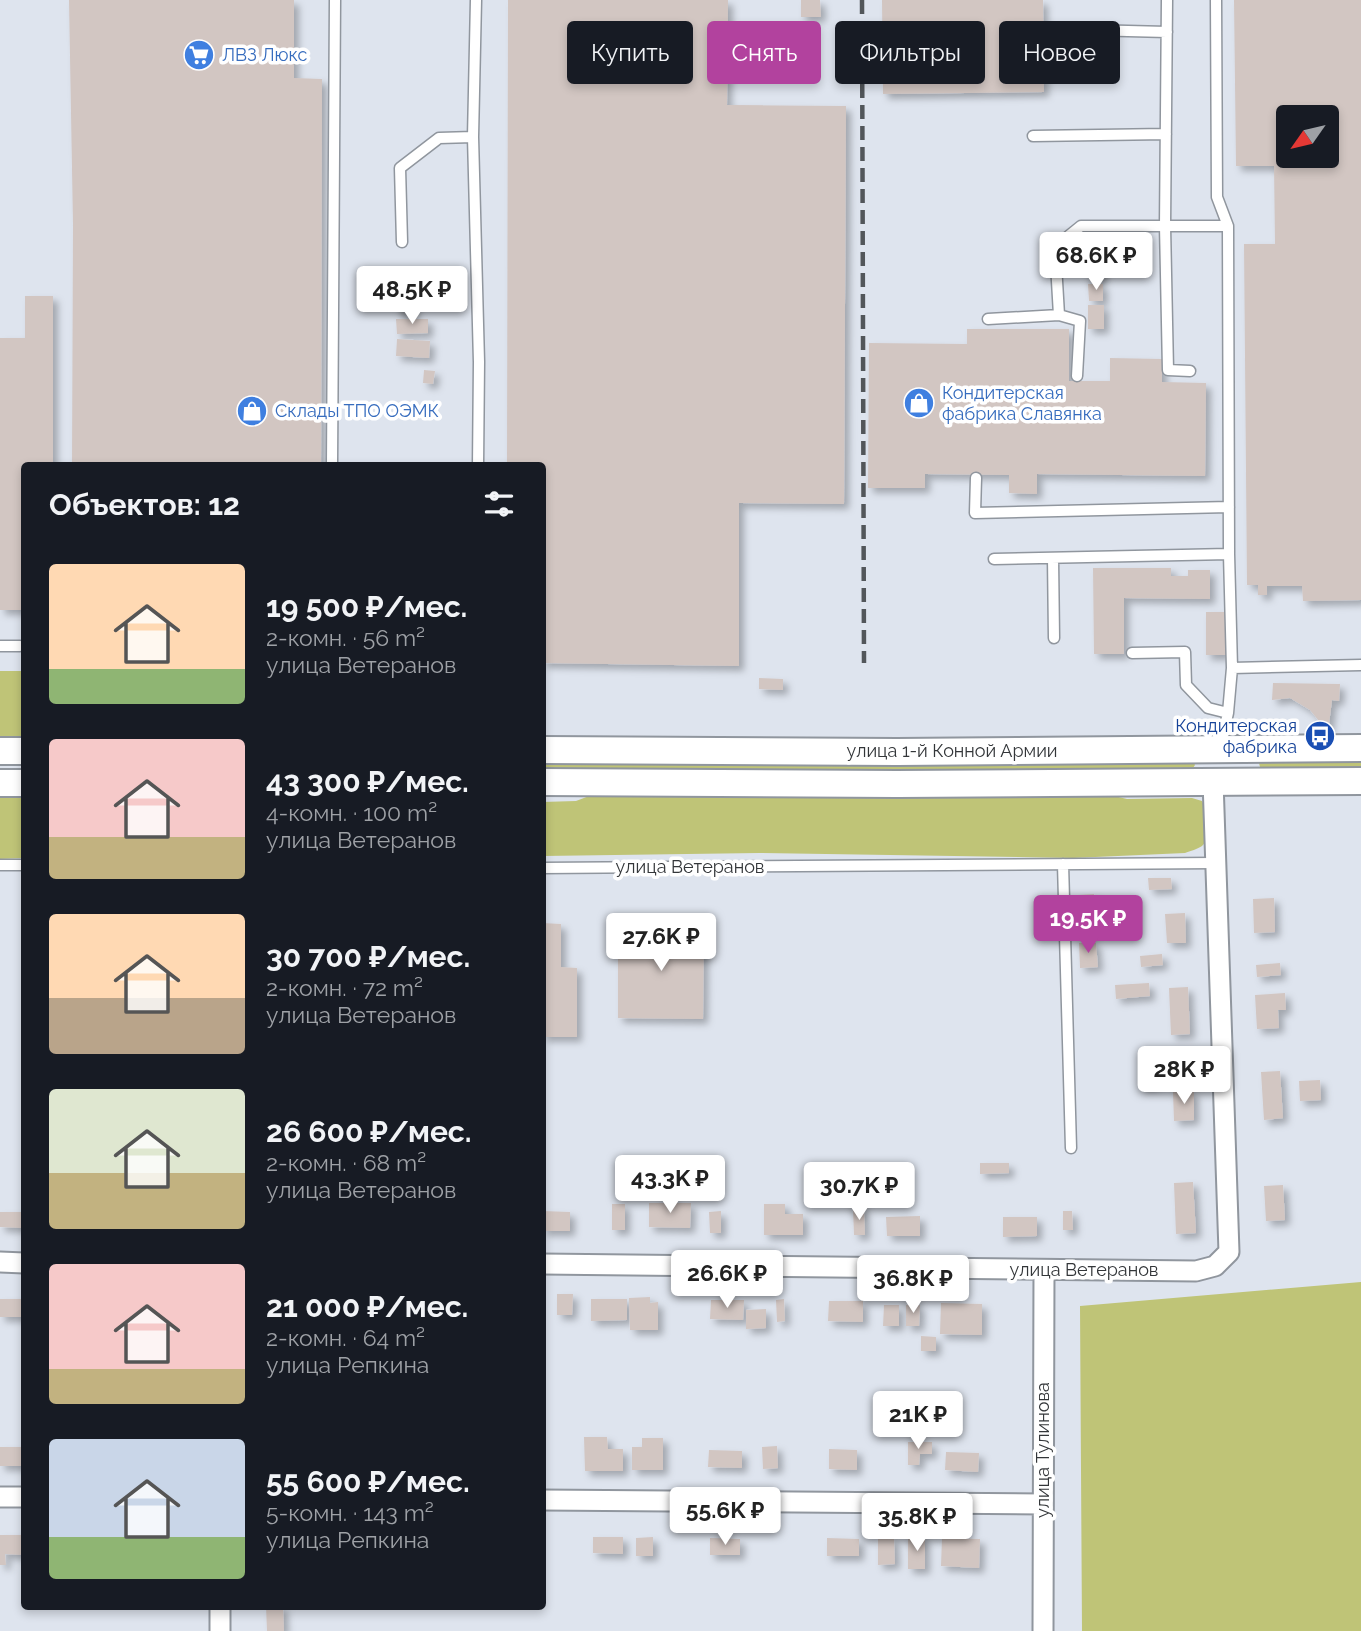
<!DOCTYPE html>
<html lang="ru">
<head>
<meta charset="utf-8">
<style>
  :root { --surface:#171b24; --page:#20242c; --text:#f1f3f6; --muted:#9ea1a6; --accent:#b2429e }
  body { margin:0; font-family:Raleway,sans-serif; background:var(--page); color:var(--text); height:100vh; display:flex; flex-direction:column; font-size:26px; white-space:nowrap }
  * { box-sizing:border-box; margin:0 }
  p { font-size:23px; color:var(--muted) }
  .icon { flex:none; width:38px; height:38px; fill:none; stroke:currentColor; stroke-width:2; stroke-linecap:round; stroke-linejoin:round }
  .map { position:relative; flex:1; overflow:hidden }
  .drawer { position:absolute; left:21px; top:462px; width:525px; height:1148px; display:flex; flex-direction:column; background:var(--surface); border-radius:7px; box-shadow:0 4px 10px #0003 }
  .drawer>* { flex:none }
  .banner { position:absolute; left:567px; top:21px; width:665px; height:63px; display:flex; gap:14px }
  .needle { width:46px; rotate:236deg }
  .controls { position:absolute; left:1276px; top:105px; display:grid; gap:14px }
  .controls a { display:grid; place-items:center; width:63px; height:63px; border-radius:7px; background:var(--surface); box-shadow:0 4px 10px #0003; font-size:35px }
  .price { position:absolute; translate:-50% -60px; padding:0 16px; border-radius:7px; background:#fff; color:#222; font-size:23px; line-height:46px; filter:drop-shadow(0 2px 4px #0008) }
  .price::after { content:''; position:absolute; left:50%; top:42px; width:21px; height:16px; margin-left:-10px; background:inherit; clip-path:polygon(0 0,100% 0,50% 100%) }
  .price.current { background:var(--accent); color:#fff }
  ul { padding:0; list-style:none }
  li { display:flex; align-items:center; gap:21px; height:175px; padding:0 28px }
  li span { display:grid; place-items:center; flex:none; width:196px; height:140px; border-radius:7px; color:#555 }
  li>.icon { margin-inline-start:auto }
  span .icon { width:84px; height:84px; fill:#fffc; stroke-width:1 }
  li b { font-size:30px }
  h2 { display:flex; justify-content:space-between; align-items:center; height:84px; padding:0 28px; font-size:30px }
  .chip { padding:0 24px; border-radius:7px; background:var(--surface); box-shadow:0 4px 10px #0003; font-size:24px; line-height:63px }
  .chip.current { background:var(--accent); color:#fff }
  .map>svg:first-child { display:block }
</style>
</head>
<body>
<div class="map">
<svg width="1361" height="1631" viewBox="0 0 1361 1631">
  <defs>
    <filter id="shadow"><feDropShadow dx="5" dy="5" stdDeviation="3.5" flood-color="#0004"/></filter>
  </defs>
  <rect width="100%" height="100%" fill="#dee4ee"/>
  <path fill="#bfc477" d="M0 671H24V739H0Z
    M1361 759V771L1267 770 1260 767 1259 763 1262 760Z
    M1193 761 1195 765 1193 768 1186 770 1073 772 543 771 542 762Z
    M0 793H24V858L0 859Z
    M597 793 1110 795 1127 799 1192 798 1202 801C1208 812 1213 836 1202 846 1198 849 1190 851 1185 853L1073 858 759 853 543 856 542 802 576 801Z
    M1361 1282V1631H1082L1080 1306Z"/>
  <path fill="#d2c6c2" fill-rule="evenodd" filter="url(#shadow)" d="M69 0H294V78L322 79 321 466H72L73 225Z
    M508 0H728L727 105 846 106 844 504 739 503V666L542 663V466H507Z
    M801 0H820L821 17H801Z
    M882 0H1043L1044 92 883 94Z
    M1234 0H1361V600L1303 601 1302 586H1267V595H1258V585H1247L1244 244H1275L1274 166H1236ZM1288 117H1326V156H1288Z
    M1102 255 1103 278 1089 279V256Z
    M395 275H410L411 312H395Z
    M1088 284H1103V301H1089Z
    M25 296H53V466H24V610H0V338H25Z
    M1088 305H1104V329H1088Z
    M396 319H428V333L397 334Z
    M967 329H1069V381H1110V358L1162 359V382L1206 383 1205 476 1037 474V494L1009 493V475L925 474V488H868L869 343 967 344Z
    M397 339 430 341 429 358 396 356Z
    M424 370 435 371 433 384 423 383Z
    M1093 568H1171V576H1188V570H1210V599L1124 598V654H1094Z
    M1206 612H1226V655H1206Z
    M759 678 783 679V690L759 689Z
    M1273 683 1340 684 1339 701 1332 700 1328 732 1310 710 1290 698 1272 700Z
    M1148 878H1171L1172 889 1149 890Z
    M1094 894 1095 919 1079 921 1078 895Z
    M1274 898 1275 932 1254 933 1253 899Z
    M1185 913 1186 943H1167L1165 914Z
    M542 923 561 924V967L577 968V1037H542Z
    M618 927 704 928 703 1019 618 1018Z
    M1079 943H1096L1098 967 1080 968Z
    M1162 954 1163 965 1141 967 1140 956Z
    M1280 963 1281 975 1257 977 1256 965Z
    M1149 983 1150 996 1116 999 1115 985Z
    M1188 987 1190 1034 1171 1035 1169 988Z
    M1285 993 1286 1010H1278L1279 1028 1257 1029 1255 995Z
    M1280 1071 1283 1118 1264 1120 1261 1072Z
    M1153 1074 1154 1085 1141 1086 1140 1075Z
    M1320 1080 1321 1100 1300 1101 1299 1081Z
    M1194 1091V1120L1174 1121 1173 1092Z
    M980 1163H1009V1173L980 1174Z
    M1193 1182 1196 1233 1176 1234 1174 1183Z
    M1283 1185 1285 1220 1266 1221 1264 1186Z
    M649 1203H691L690 1228 649 1227Z
    M612 1204H625V1230H612Z
    M764 1204H785V1214H803V1235H764Z
    M853 1208H864L865 1235H854Z
    M542 1211 570 1212V1231H542Z
    M721 1211V1233H710L709 1212Z
    M1063 1211H1072L1073 1230H1063Z
    M0 1212H24L23 1228 0 1227Z
    M920 1216V1236H887L886 1217Z
    M1003 1217H1037V1236L1003 1237Z
    M557 1294H573L572 1315H557Z
    M650 1297V1303L658 1302V1330H630L629 1298Z
    M0 1299H24V1317H0Z
    M591 1299H627V1320L591 1321Z
    M784 1299 785 1321 777 1322 776 1300Z
    M711 1300H744L743 1320 710 1319Z
    M829 1301H863V1322L828 1321Z
    M941 1303 982 1304V1335L940 1334Z
    M884 1305H899V1326H883Z
    M906 1305H920L919 1326H906Z
    M766 1309V1328L746 1329V1310Z
    M921 1336 936 1337V1351H921Z
    M584 1437H607L608 1449H623V1471H585Z
    M642 1438H663V1470H632V1447H642Z
    M908 1442H932V1454H920L919 1465H908Z
    M777 1446 778 1468 763 1469 762 1447Z
    M0 1447H23V1466H0Z
    M829 1449 857 1450V1470L829 1469Z
    M709 1450 742 1451V1468L708 1467Z
    M946 1452 979 1453 978 1472 945 1470Z
    M0 1535H23V1555L5 1554 6 1565H0Z
    M593 1537H623V1554L593 1553Z
    M653 1537V1556H636V1538Z
    M908 1537H925V1569H908Z
    M710 1538 740 1539V1555H710Z
    M827 1538 859 1539V1556H827Z
    M894 1538 895 1564 878 1565V1539Z
    M942 1538 980 1539 979 1568 941 1566Z
    M266 1606H283L284 1631H267Z"/>
  <g fill="none" stroke-linecap="round" stroke-linejoin="round">
    <g stroke="#90969e" stroke-width="13">
      <path id="service" d="M476 0 473 137 479 362 478 466
        M1167 0 1165 226 1168 370 1190 371
        M1216 0 1217 197 1228 226 1229 554 1232 668 1228 713 1220 748
        M1050 29 1167 32
        M1033 136 1166 134
        M402 242 400 168 439 138 473 137
        M988 319 1059 315
        M1077 376 1080 321 1059 315 1055 247 1081 226H1228
        M332 466 335 0
        M976 478 975 513 1229 507
        M1053 558 1054 638
        M994 559 1229 554
        M0 646H20
        M1132 653 1185 652 1186 685 1208 708 1228 713
        M1232 668 1361 665
        M1063 864 1071 1148
        M0 865H24
        M542 868 1215 863"/>
    </g>
    <g stroke="#90969e" stroke-width="23">
      <path id="minor" d="M0 1262 24 1263
        M542 1264 1196 1271 1215 1266 1229 1252 1213 781
        M0 1497H24
        M542 1500 1043 1504
        M220 1631V1606
        M1043 1631 1044 1270"/>
    </g>
    <g stroke="#90969e" stroke-width="30">
      <path id="secondary" d="M542 750 897 752 1361 748
        M0 751H24
        M542 782 897 784 1361 781
        M0 783H24"/>
    </g>
    <use href="#service" stroke="#fff" stroke-width="10"/>
    <use href="#minor" stroke="#fff" stroke-width="19"/>
    <use href="#secondary" stroke="#fff" stroke-width="26"/>
    <path stroke="#52565a" stroke-width="4.5" stroke-dasharray="14 7" stroke-linecap="butt" d="M862 0 864 663"/>
  </g>
  <defs>
    <g id="supermarket-disc" transform="scale(1.575)"><circle r="9.5" fill="#3f7fe0" stroke="#fff"/><path d="M-6-5.5h2.5l.6 2H6L4.5 2H-2.5L-4.4-4H-6ZM-1.5 3.2a1.3 1.3 0 1 0 .1 0ZM3 3.2a1.3 1.3 0 1 0 .1 0Z" fill="#fff"/></g>
    <g id="shop-disc" transform="scale(1.575)"><circle r="9.5" fill="#3f7fe0" stroke="#fff"/><path d="M-5-2.5h2.3a2.7 3.5 0 0 1 5.4 0H5L5.5 6h-11ZM-1.5-2.5h3a1.5 2.3 0 0 0-3 0Z" fill="#fff"/></g>
    <g id="bus-disc" transform="scale(1.575)"><circle r="9.5" fill="#1a4fb4" stroke="#fff"/><path d="M-5-6H5V4H4V6H2V4H-2V6H-4V4H-5ZM-3.5-4V0h7V-4ZM-3.5 1.2v1.5H-2V1.2ZM2 1.2v1.5H3.5V1.2Z" fill="#fff"/></g>
  </defs>
  <g fill-rule="evenodd">
    <use href="#supermarket-disc" x="199" y="55"/>
    <use href="#shop-disc" x="919" y="403"/>
    <use href="#shop-disc" x="252" y="411"/>
    <use href="#bus-disc" x="1320" y="736"/>
  </g>
  <g text-anchor="middle" stroke-width="7" stroke-linejoin="round" paint-order="stroke">
    <g font-size="18" fill="#366cbe" stroke="#fff" text-anchor="start">
      <text x="222" y="61">ЛВЗ Люкс</text>
      <text x="942" y="399">Кондитерская<tspan x="942" dy="21">фабрика Славянка</tspan></text>
      <text x="275" y="417">Склады ТПО ОЭМК</text>
    </g>
    <g font-size="18" fill="#164399" stroke="#fff" text-anchor="end">
      <text x="1297" y="732">Кондитерская<tspan x="1297" dy="21">фабрика</tspan></text>
    </g>
    <g font-size="18" fill="#333639" stroke="#fff">
      <text x="952" y="757">улица 1-й Конной Армии</text>
      <text x="690" y="873">улица Ветеранов</text>
      <text x="1084" y="1276">улица Ветеранов</text>
      <text transform="translate(1043 1450) rotate(-90)" y="6">улица Тулинова</text>
    </g>
  </g>
</svg>
<div class="controls">
<a><svg class="needle" viewBox="-14 -14 28 28"><path d="M0-13l5 13h-10z" fill="#e53935"/><path d="M0 13l5-13h-10z" fill="#9ea1a6"/></svg></a>
</div>
<b class="price" style="left:1096px;top:292px">68.6K ₽</b>
<b class="price" style="left:412px;top:326px">48.5K ₽</b>
<b class="price current" style="left:1088px;top:955px">19.5K ₽</b>
<b class="price" style="left:661px;top:973px">27.6K ₽</b>
<b class="price" style="left:1184px;top:1106px">28K ₽</b>
<b class="price" style="left:670px;top:1215px">43.3K ₽</b>
<b class="price" style="left:859px;top:1222px">30.7K ₽</b>
<b class="price" style="left:727px;top:1310px">26.6K ₽</b>
<b class="price" style="left:913px;top:1315px">36.8K ₽</b>
<b class="price" style="left:918px;top:1451px">21K ₽</b>
<b class="price" style="left:725px;top:1547px">55.6K ₽</b>
<b class="price" style="left:917px;top:1553px">35.8K ₽</b>
<div class="banner">
<a class="chip">Купить</a>
<a class="chip current">Снять</a>
<a class="chip">Фильтры</a>
<a class="chip">Новое</a>
</div>
<section class="drawer">
<h2>Объектов: 12<svg class="icon" aria-label="filters" viewBox="0 0 24 24"><path d="M4 7h16M4 17h16"/><circle cx="9" cy="7" r="2"/><circle cx="15" cy="17" r="2"/></svg></h2>
<ul>
<li><span style="background:linear-gradient(#ffd9b3 75%,#8fb573 0)"><svg class="icon" aria-label="home" viewBox="0 0 24 24"><path d="M3 11l9-7 9 7M6 9v11h12V9"/></svg></span><div><b>19 500 ₽/мес.</b><p>2-комн. · 56 m²</p><p>улица Ветеранов</p></div></li>
<li><span style="background:linear-gradient(#f6c9c9 70%,#c2b280 0)"><svg class="icon" aria-label="home" viewBox="0 0 24 24"><path d="M3 11l9-7 9 7M6 9v11h12V9"/></svg></span><div><b>43 300 ₽/мес.</b><p>4-комн. · 100 m²</p><p>улица Ветеранов</p></div></li>
<li><span style="background:linear-gradient(#ffd9b3 60%,#b9a48a 0)"><svg class="icon" aria-label="home" viewBox="0 0 24 24"><path d="M3 11l9-7 9 7M6 9v11h12V9"/></svg></span><div><b>30 700 ₽/мес.</b><p>2-комн. · 72 m²</p><p>улица Ветеранов</p></div></li>
<li><span style="background:linear-gradient(#dfe7d0 60%,#c2b280 0)"><svg class="icon" aria-label="home" viewBox="0 0 24 24"><path d="M3 11l9-7 9 7M6 9v11h12V9"/></svg></span><div><b>26 600 ₽/мес.</b><p>2-комн. · 68 m²</p><p>улица Ветеранов</p></div></li>
<li><span style="background:linear-gradient(#f6c9c9 75%,#c2b280 0)"><svg class="icon" aria-label="home" viewBox="0 0 24 24"><path d="M3 11l9-7 9 7M6 9v11h12V9"/></svg></span><div><b>21 000 ₽/мес.</b><p>2-комн. · 64 m²</p><p>улица Репкина</p></div></li>
<li><span style="background:linear-gradient(#c9d6e8 70%,#8fb573 0)"><svg class="icon" aria-label="home" viewBox="0 0 24 24"><path d="M3 11l9-7 9 7M6 9v11h12V9"/></svg></span><div><b>55 600 ₽/мес.</b><p>5-комн. · 143 m²</p><p>улица Репкина</p></div></li>
</ul>
</section>
</div>
</body>
</html>
